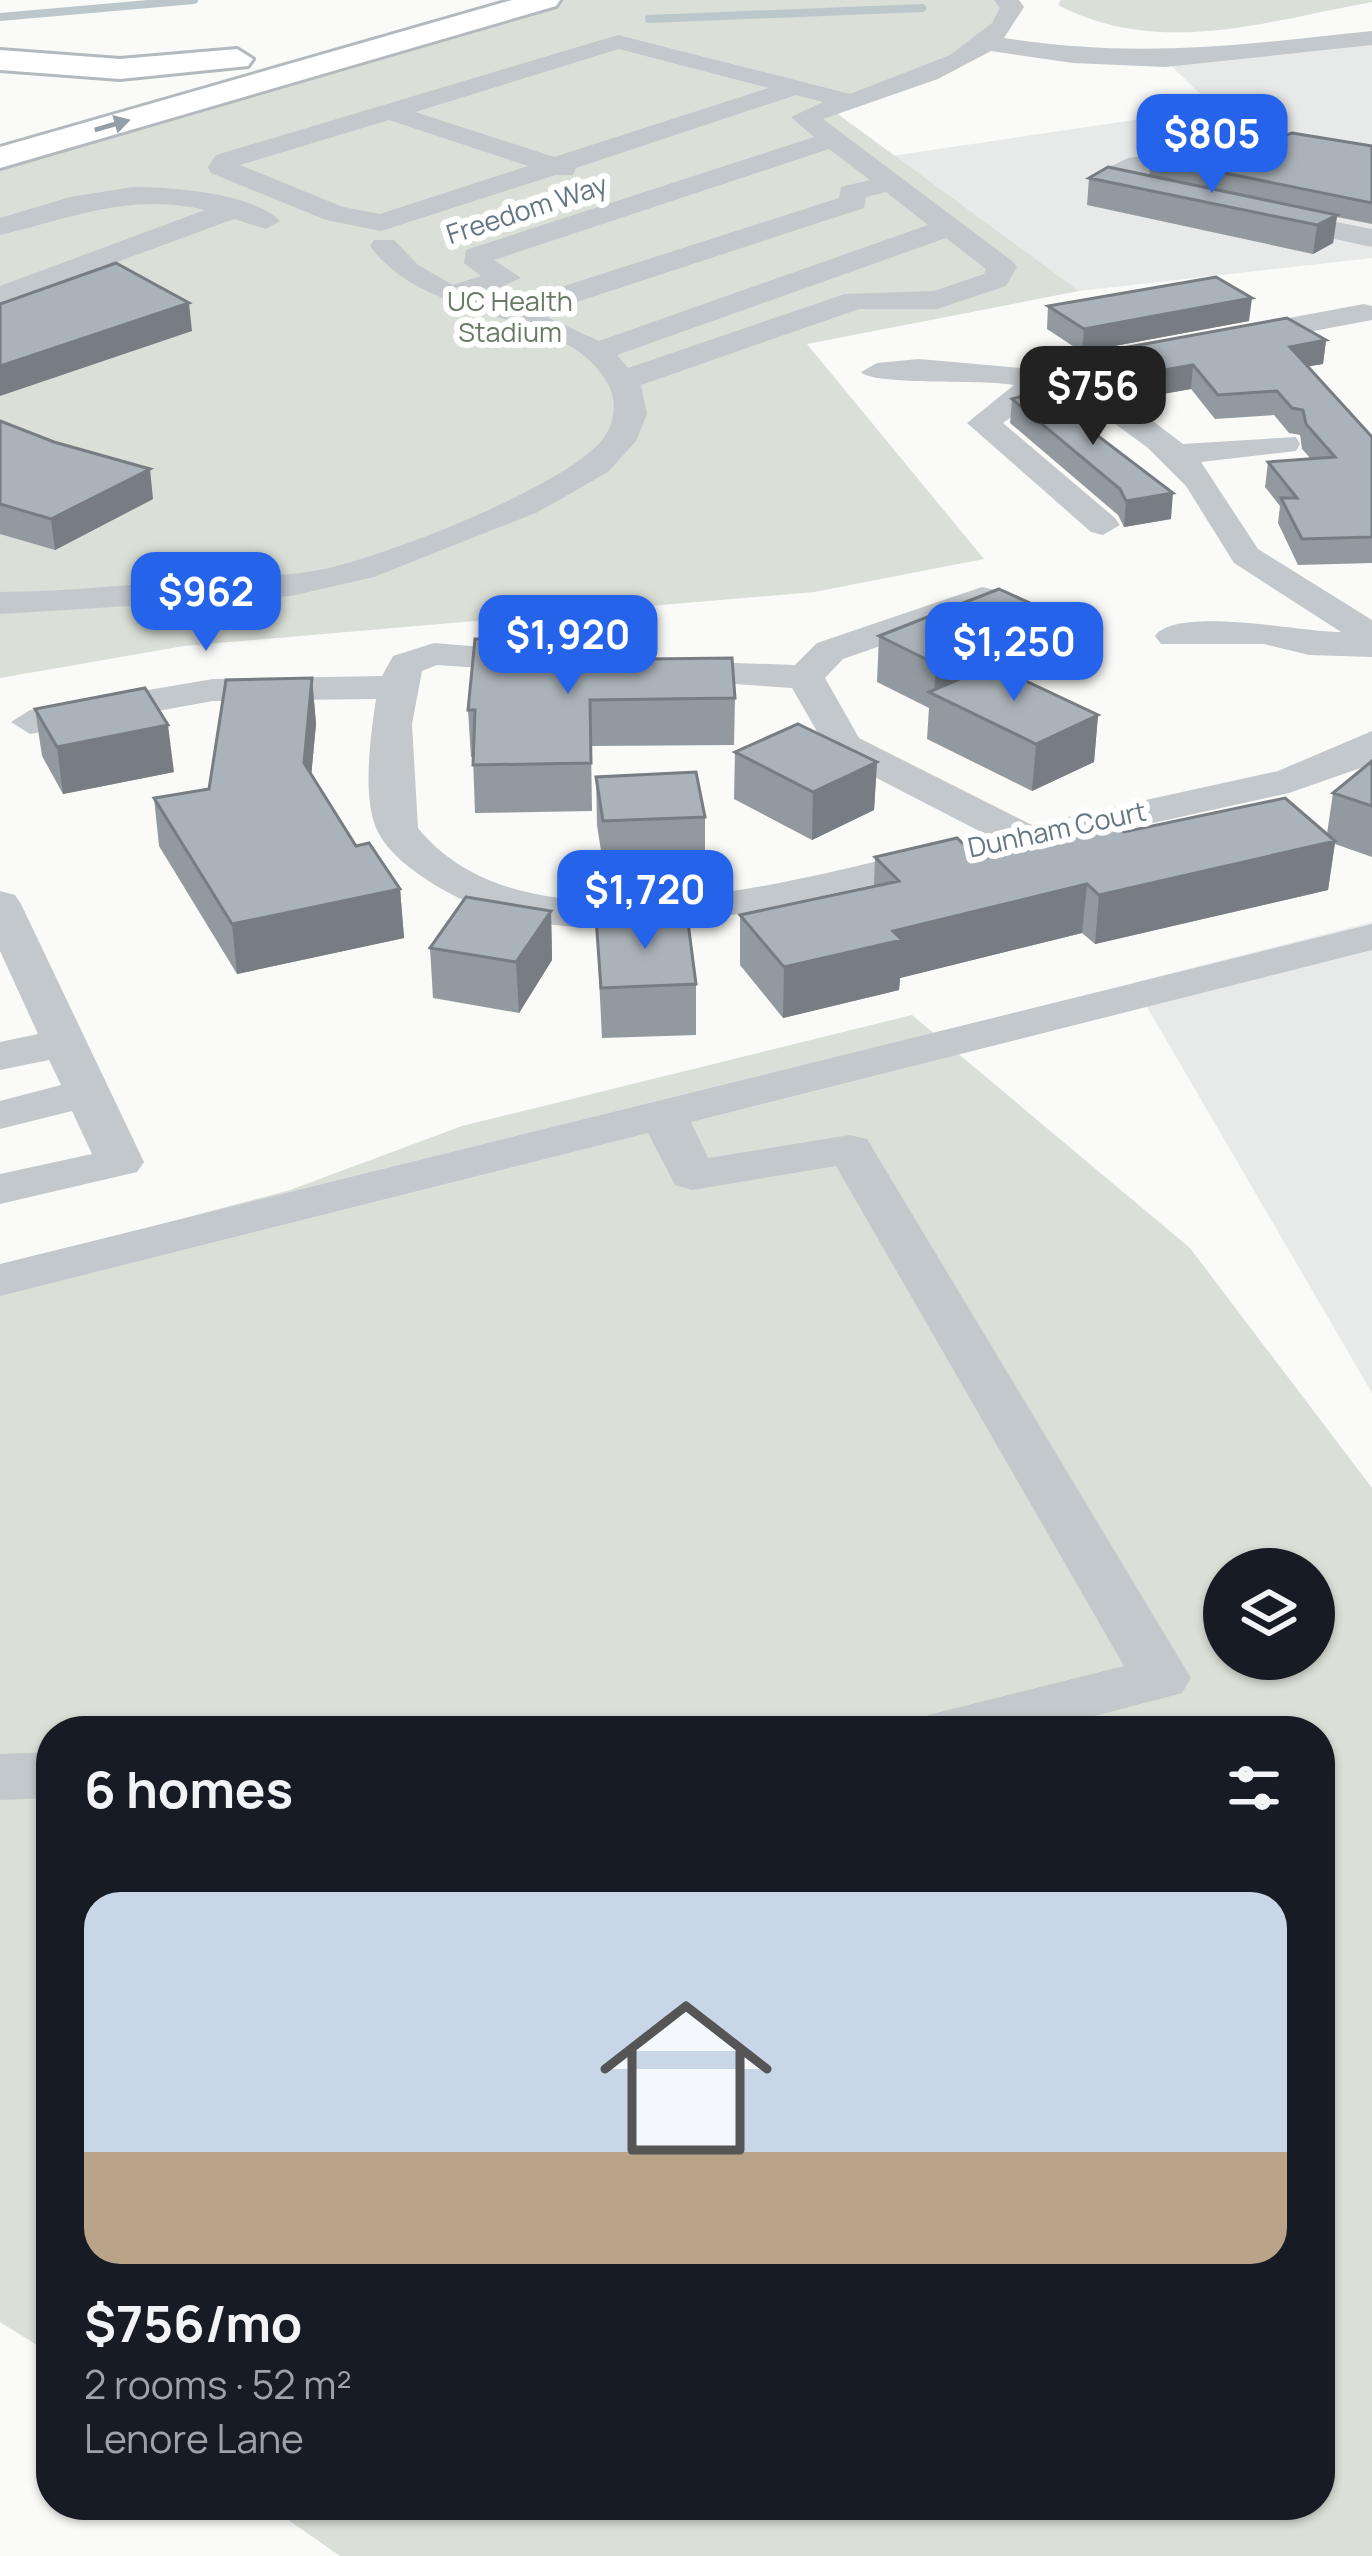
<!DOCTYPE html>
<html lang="en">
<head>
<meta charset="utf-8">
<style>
  :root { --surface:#171b24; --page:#20242c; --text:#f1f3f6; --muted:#9ea1a6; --line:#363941; --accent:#2563eb }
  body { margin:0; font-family:Manrope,sans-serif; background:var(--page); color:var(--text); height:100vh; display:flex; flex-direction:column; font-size:45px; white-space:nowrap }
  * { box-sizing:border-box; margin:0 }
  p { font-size:39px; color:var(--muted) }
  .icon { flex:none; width:66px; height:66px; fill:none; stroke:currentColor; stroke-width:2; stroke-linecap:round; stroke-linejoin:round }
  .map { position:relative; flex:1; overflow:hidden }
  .sheet { position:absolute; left:36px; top:1716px; width:1299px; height:804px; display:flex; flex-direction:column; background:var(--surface); border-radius:48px; box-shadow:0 3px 9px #0004 }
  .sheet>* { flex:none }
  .fabs { position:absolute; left:1203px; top:1548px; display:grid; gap:24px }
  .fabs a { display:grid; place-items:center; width:132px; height:132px; border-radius:50%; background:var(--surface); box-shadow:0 3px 9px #0004; font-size:60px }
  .price { position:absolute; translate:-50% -102px; padding:0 27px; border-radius:24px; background:var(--accent); color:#fff; font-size:39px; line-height:78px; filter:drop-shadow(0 3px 6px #0008) }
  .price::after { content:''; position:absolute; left:50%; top:72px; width:36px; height:27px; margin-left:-18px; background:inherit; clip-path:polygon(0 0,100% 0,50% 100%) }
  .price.on { background:#222; color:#fff }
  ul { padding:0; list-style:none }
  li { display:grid; align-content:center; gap:24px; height:636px; padding:0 48px }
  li+li { border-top:3px solid var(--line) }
  li span { display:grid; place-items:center; height:372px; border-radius:36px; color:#555 }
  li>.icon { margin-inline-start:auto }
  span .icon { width:216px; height:216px; fill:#fffc; stroke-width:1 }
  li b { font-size:51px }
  h2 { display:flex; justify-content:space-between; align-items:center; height:144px; padding:0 48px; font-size:51px }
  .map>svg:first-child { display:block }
</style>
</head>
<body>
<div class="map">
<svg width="1372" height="2556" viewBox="0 0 1372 2556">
  <rect width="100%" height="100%" fill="#fafaf8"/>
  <path fill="#e8e9e9" d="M1372 38V258L1079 291 891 156 1215 108 1165 60Z
    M1372 922V1393L1133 983Z"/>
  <path fill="#dadfd7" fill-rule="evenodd" d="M545 0H1006L989 43 831 109 1079 291 807 344 984 559 814 592 184 646 0 678V158Z
    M1061 0H1372V2C1267 21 1159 58 1058 5Z
    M912 1015 1190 1248 1372 1488V2556H340L267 2505H1320V1731H51V2354L0 2322V1267L290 1190 462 1126ZM1224 1569H1314V1659H1224Z"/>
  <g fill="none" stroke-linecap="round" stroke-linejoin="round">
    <path stroke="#bbc7cb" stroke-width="8" d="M0 17 194 0
      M649 19 922 8"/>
    <g stroke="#b4b9bd" stroke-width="6">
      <path id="highway" d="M512 0H560L556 6 0 168V147Z
        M237 49 253 59 248 66 120 79 0 70V50L120 59Z"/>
    </g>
    <path fill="#c3c8cc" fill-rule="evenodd" d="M994 0H1019L1024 7 1004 38C1138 59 1239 45 1372 31V45L1165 67 1073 63 991 51 938 79 823 119 1012 261 1017 267 1006 286 937 309H859L641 385 647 414 636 441 608 472 538 512 374 577 291 596 0 614V592C70 592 140 583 210 578 246 576 283 577 319 570 377 560 574 484 605 436 615 421 617 400 608 384 567 307 428 326 370 246L374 240H394L418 265 453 285 481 276 464 263 466 250 814 137 791 117 823 102 796 95 576 168 573 175H555L381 231 326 220 211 173 208 167 216 155 618 35 850 94 950 55 992 23 1000 8ZM619 49 769 88 554 157 415 112ZM389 120 528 166 380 214 343 207 240 165ZM829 149 870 180 841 187 839 198 508 304 481 296 521 278 494 260ZM886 192 928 225 599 341 540 314 864 208 866 197ZM946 238 986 269 984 274 934 291 845 294 628 368 617 355Z
      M1217 144 1230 152 1226 158 1125 178 1161 186V198L1108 191 1091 176 1128 158Z
      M133 187C171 187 254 193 280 221L266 229 234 219 0 305V286L205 210C132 192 70 218 0 235V218L70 197Z
      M1270 209 1372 229V247L1260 223V211Z
      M1364 304 1372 306V320L1063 378 1137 409 1183 444 1296 437 1300 444 1296 451 1201 462 1258 549 1372 620V657L1309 655 1264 644H1161L1155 636C1177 605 1305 633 1341 632L1234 563 1186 486 1148 448 1114 423 1045 393 1003 423 1115 518 1120 525 1103 535 1091 532 967 423 1014 385C984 379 874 386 861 372L877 363 919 359 1022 368Z
      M982 587 995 590 1000 598 995 606 843 659 825 678 859 738 1032 825 1278 771 1372 731V764L1289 793 750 912C644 930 531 944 435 885 413 871 387 853 376 828 362 794 371 734 376 699L213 701 30 734 11 722 30 710 213 679 382 676 393 656 434 643 554 653 560 661 554 669 541 672 437 665 422 671 412 724 418 828C533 971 836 867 987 835L830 754 792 688 662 679 643 668 649 660 795 665 817 643Z
      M0 891 15 895 21 904 144 1162 137 1172 0 1204V1174L92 1154 72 1111 0 1129V1101L61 1085 49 1060 0 1070V1042L38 1034 0 951Z
      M1372 924V950L691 1122 708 1158 850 1135 867 1139 1191 1678 1182 1693 1038 1731H920L928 1715 1124 1666 836 1166 692 1190 675 1185 648 1133 0 1296V1264Z
      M51 1752V1798L0 1800V1754Z"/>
    <use href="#highway" fill="#fff" fill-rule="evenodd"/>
  </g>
  <path fill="#929a9f" d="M1372 146V224L1337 217 1333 243 1313 254 1087 205 1089 178 1149 176 1151 158Z
    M1048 306 1249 321 1082 352 1047 329Z
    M1326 340 1323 364 1308 366 1372 437V563L1298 565 1278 523 1280 506 1265 487 1268 462 1311 459 1302 449 1300 435 1289 433 1274 415 1215 419 1191 389 1151 396 1114 373 1117 349Z
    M1012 399 1171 519 1124 527 1118 515 1010 423Z
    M0 421 153 499 55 550 0 534Z
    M879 636 1052 661 1015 676 1098 715 1094 762 1032 791 927 739 929 708 877 682Z
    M559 639V660L735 698 734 745 591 746 592 811 475 813 473 757H471L468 710Z
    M312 678 316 724 311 775 356 846 400 889 404 938 237 974 159 846 154 798 209 789Z
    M35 709 174 772 63 794 42 756Z
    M735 752 877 762 874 810 812 840 734 799Z
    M1372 761V857L1335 844 1328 890 1095 944 1082 933 900 978 899 990 783 1018 740 965V915L874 886 875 857 979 859 1124 832 1327 834 1333 793Z
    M596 777 705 817V865L604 870 597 825Z
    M551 911 552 960 519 1013 433 998 430 948Z
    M596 918 696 984V1035L602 1038Z"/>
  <path fill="#777d82" d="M1337 215 1333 243 1313 254 1317 225Z
    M1252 298 1249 321 1082 352 1084 329Z
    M189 303 192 331 0 396V366Z
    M1326 340 1323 364 1287 370 1290 347Z
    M1193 365 1191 389 1151 396 1153 372Z
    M150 469 153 499 55 550 51 519Z
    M1173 493 1171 519 1124 527 1126 501Z
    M1056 615 1052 661 951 703 934 695 936 664Z
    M312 678 316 724 308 810 304 763Z
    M1098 715 1094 762 1032 791 1036 744Z
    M168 725 174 772 63 794 57 747Z
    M877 762 874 810 812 840 813 792Z
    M1335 841 1328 890 1095 944 1099 895Z
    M1087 884 1082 933 900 978 899 990 783 1018 784 967 893 931Z
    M400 889 404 938 237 974 232 924Z
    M551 911 552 960 519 1013 516 962Z"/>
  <path fill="#aab3b9" stroke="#777d82" stroke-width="3" d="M1292 133 1372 146V203L1151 158 1265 142Z
    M1108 167 1337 215 1317 225 1089 178Z
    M116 263 189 303 0 366V304Z
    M1216 277 1252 298 1084 329 1048 306Z
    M1287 318 1326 340 1290 347 1372 437V537L1302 539 1281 498H1297L1268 462 1335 457 1306 424 1303 410 1292 408 1277 391 1218 395 1193 365 1153 372 1117 349Z
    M1039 391 1173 493 1126 501 1120 489 1012 399Z
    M0 421 54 442 150 469 51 519 0 504Z
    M999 589 1056 615 936 664 879 636Z
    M475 639H559L558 660 732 658 735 698 590 700 591 763 473 765 475 710H468Z
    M992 665 1098 715 1036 744 929 692Z
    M312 678 304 763 356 846 369 843 400 889 232 924 154 798 209 789 226 680Z
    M145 688 168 725 57 747 35 709Z
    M798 724 877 762 813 792 735 752Z
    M1372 761V806L1333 793Z
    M696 772 705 817 603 821 596 777Z
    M1285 798 1335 841 1099 895 1087 884 893 931 902 940 784 967 740 915 899 881 875 857 957 838 979 859 1115 824 1124 832Z
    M466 897 551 911 516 962 430 948Z
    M687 915 696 984 601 988 596 918Z"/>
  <defs><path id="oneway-solid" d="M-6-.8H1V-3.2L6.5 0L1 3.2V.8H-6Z" transform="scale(3)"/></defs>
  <use fill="#939fa8" href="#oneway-solid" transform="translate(112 125) rotate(-16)"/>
  <g text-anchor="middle" stroke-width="12" stroke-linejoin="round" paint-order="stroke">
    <g font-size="27" fill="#657683" stroke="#fff">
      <text transform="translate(527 210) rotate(-18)" y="9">Freedom Way</text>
      <text transform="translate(1057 830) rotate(-12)" y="9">Dunham Court</text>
    </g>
    <g font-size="27" fill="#687a64" stroke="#fff">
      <text x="510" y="311">UC Health<tspan x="510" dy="31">Stadium</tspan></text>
    </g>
  </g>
</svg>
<div class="fabs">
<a><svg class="icon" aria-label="layers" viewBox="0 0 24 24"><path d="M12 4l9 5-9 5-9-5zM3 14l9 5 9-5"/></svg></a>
</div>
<b class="price" style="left:1212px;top:196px">$805</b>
<b class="price on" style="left:1093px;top:448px">$756</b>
<b class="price" style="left:206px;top:654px">$962</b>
<b class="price" style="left:568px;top:697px">$1,920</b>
<b class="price" style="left:1014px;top:704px">$1,250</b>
<b class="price" style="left:645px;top:952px">$1,720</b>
<section class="sheet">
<h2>6 homes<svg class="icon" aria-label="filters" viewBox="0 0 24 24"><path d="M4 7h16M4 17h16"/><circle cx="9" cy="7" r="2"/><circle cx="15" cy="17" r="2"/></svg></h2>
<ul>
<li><span style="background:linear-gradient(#c9d6e8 70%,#b9a48a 0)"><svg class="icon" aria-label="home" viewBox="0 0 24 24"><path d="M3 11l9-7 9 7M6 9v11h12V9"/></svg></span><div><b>$756/mo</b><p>2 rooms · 52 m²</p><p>Lenore Lane</p></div></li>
</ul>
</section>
</div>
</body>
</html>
